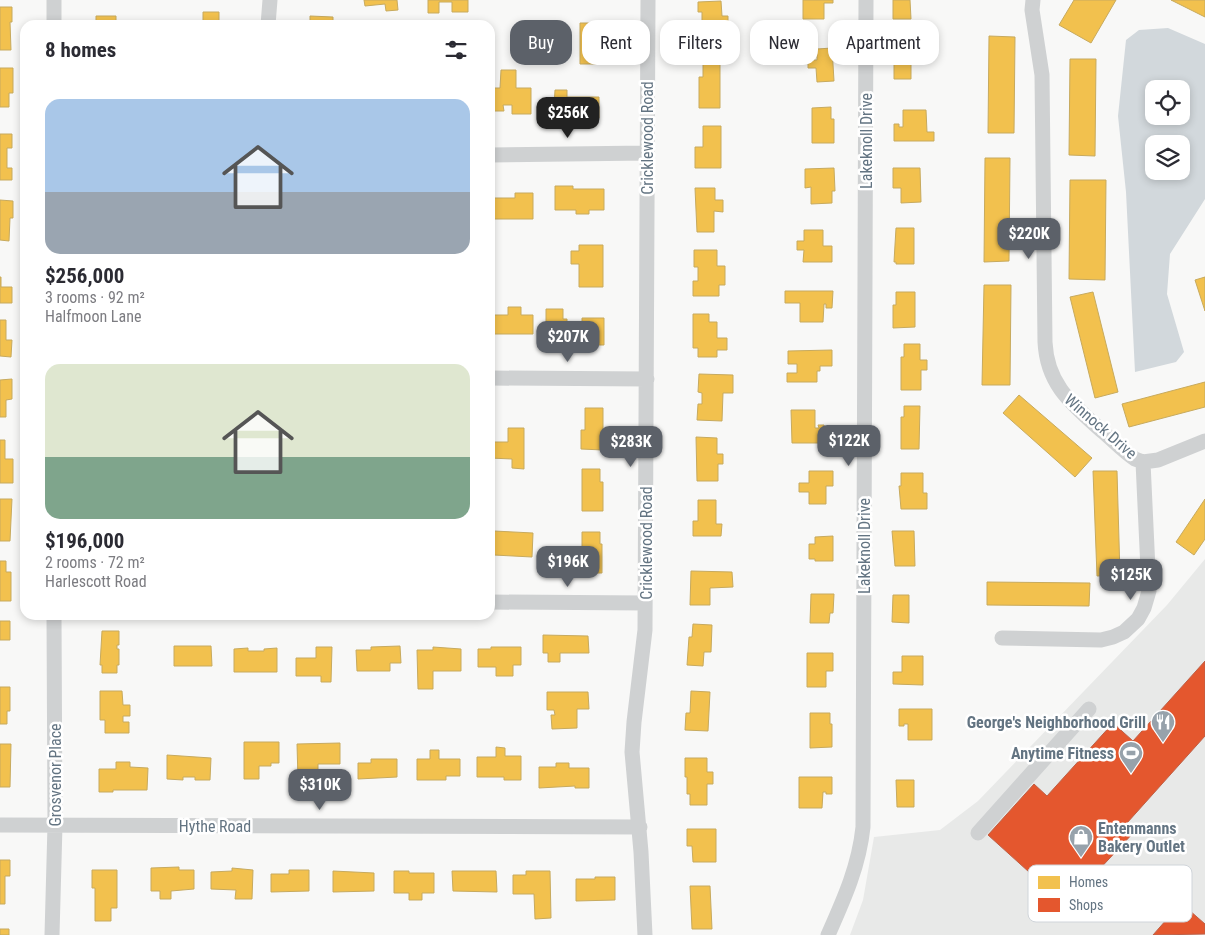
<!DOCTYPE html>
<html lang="en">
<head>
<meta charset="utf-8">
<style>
  :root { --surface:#fff; --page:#f2f2f3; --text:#2b2b33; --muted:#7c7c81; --accent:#5c6169 }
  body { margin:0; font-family:"Roboto Condensed",sans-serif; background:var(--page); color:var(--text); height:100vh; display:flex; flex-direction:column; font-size:19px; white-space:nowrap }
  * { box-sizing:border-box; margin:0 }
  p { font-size:16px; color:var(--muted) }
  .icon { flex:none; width:28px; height:28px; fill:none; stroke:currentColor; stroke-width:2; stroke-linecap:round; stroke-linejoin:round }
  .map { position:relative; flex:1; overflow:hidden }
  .panel { position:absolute; left:20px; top:20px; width:475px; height:600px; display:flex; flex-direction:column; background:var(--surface); border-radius:15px; box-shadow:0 2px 8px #0003 }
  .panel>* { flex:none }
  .top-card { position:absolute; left:510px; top:20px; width:475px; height:45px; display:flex; gap:10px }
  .buttons { position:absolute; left:1145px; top:80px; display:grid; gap:10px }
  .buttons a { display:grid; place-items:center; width:45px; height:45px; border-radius:10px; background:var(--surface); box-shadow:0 2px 8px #0003; font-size:25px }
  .price { position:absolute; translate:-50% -42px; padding:0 11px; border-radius:10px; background:var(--accent); color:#fff; font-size:16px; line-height:32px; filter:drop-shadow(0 1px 2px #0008) }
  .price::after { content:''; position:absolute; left:50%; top:30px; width:15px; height:11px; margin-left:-8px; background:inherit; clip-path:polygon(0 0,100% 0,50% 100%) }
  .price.active { background:#222; color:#fff }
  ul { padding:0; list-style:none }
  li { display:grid; align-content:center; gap:10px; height:265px; padding:0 25px }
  li span { display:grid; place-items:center; height:155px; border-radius:15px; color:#555 }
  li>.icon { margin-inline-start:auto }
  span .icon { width:90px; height:90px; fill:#fffc; stroke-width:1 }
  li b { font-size:21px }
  h2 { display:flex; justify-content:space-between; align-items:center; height:60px; padding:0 25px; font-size:21px }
  .pill { padding:0 18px; border-radius:15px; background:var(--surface); box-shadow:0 2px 8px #0003; font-size:18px; line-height:45px }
  .pill.active { background:var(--accent); color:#fff }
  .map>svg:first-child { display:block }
</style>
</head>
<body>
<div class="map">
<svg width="1205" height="935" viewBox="0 0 1205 935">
  <rect width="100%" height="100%" fill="#f8f8f7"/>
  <path fill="#e8e9e8" d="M1205 559V935H850L863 900 874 837 940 830 978 801 1167 605Z"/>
  <path fill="#d2d8dc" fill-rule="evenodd" d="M1168 28 1205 44V199L1170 254 1167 294 1184 352 1176 362 1135 372 1126 192 1118 116 1126 40 1139 30ZM1154 89H1181V116H1154ZM1154 144H1181V171H1154Z"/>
  <path fill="#f2c14e" stroke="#c7aa5e" d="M364 0H397L398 10 386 11 385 4 365 6Z
    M428 0H468V12H452V2H439V13H428Z
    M803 0H833V3H824V19H803Z
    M893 0H910L911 19H893Z
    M1074 0H1116L1091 43 1059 25Z
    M1171 0H1205V17Z
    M721 1 722 16H728V38H722V46H699V33H702V12H698V2Z
    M0 7H12V22H10L11 50H0Z
    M203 12H219V25H203Z
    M96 16H116V25H96Z
    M310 16 333 17V25H310Z
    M580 23H598V33H601L602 64H580Z
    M989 36 1015 37 1014 133H988Z
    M832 48 834 81 817 82 816 68H808V60H817V49Z
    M894 51H911V79H894Z
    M1070 59H1096L1095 156 1069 155Z
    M703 64H720V108H699V77H703Z
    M0 68H13V93H9V107H0Z
    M501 70H516V88H531V114H512V105H503L504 111H490V88H500Z
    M555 90H567V97H599V118H582V115H568V123H553Z
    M831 107V119H834V143H812V108Z
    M903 110H926L927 132H934V141H894V124H899V127H903Z
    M703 126H721V168H695V147H703Z
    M0 134H12V148H7V168H12V180H0Z
    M985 158H1010L1009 261 984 262Z
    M834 168 835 191H832V203L811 204V187L805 188V169Z
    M893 168H920L921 202 901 203V188H893Z
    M1070 180H1106L1105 280 1069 279Z
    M555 186H573V189H604V210H589V214H576V210H555Z
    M695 188H715V200H723V212L714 211V232H697Z
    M515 193H533V219H490V198H515Z
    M0 200 13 201V218H10L9 241 0 240Z
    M896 228H914V264H896V262H894Z
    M804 230H823V246H832V262H803L804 250H797V241H804Z
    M579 245H603V287H579V264H571V251H579Z
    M694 250H717V266H725V285H719V296H693V281H698V267H694Z
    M0 277H1V287H12V303H0Z
    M1205 277V311L1195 280Z
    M984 285H1011L1010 385H982Z
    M785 291H833L832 308H826V304H824L823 322H800V303H785Z
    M896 292H915V327L893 328V305H896Z
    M1093 292 1118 392 1095 398 1070 297Z
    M508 307H521V315H533V334H490V315H508Z
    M546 309H563V319H567V325H582V318H604V345H560V333H546Z
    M693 314H709V322H717V338H727V350H717V357H698V348H693Z
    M0 320H6V340H12L11 357 0 356Z
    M904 344H920V360H927V370H921V390H901V357H904Z
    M832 350V366H820V371H817V382H787V373H797V364H788V351Z
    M699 374 733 375V393H723L722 421 697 420 698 404H702V393L698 392Z
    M12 379V399L6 400V417H0V380Z
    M1205 382V407L1129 427 1122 404Z
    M1019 395 1092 458 1075 477 1003 413Z
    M904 406H920L919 449H901V417H904Z
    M585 408H603V450L581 449V430H585Z
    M791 410H815V428H819L818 425H824L825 443H792Z
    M508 428H524V469L512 468V459L490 458V442H508Z
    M696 437 717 438V454H723V464H718V481H697Z
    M0 440H5V459H13V483H0Z
    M582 469H600V482H603V511H582Z
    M809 471H833V486H826V504H809V492H799V483H809Z
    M1093 471H1117L1120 575 1097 576Z
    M901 473H923V493H927V509H901L899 486H901Z
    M0 499H12L10 541H0Z
    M1205 499V539L1194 555 1176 542Z
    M698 500H716V524H722L721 536H693V521H698Z
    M494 531 533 533 532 557 494 555V552H490V538H494Z
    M892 531H914L915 566H895Z
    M582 532H600V544H602V573H573V559H582Z
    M833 536V561H815V559H809V544H815V537Z
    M0 561H6V572H11V601H0Z
    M691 571 732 572 733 587 710 588V605H690Z
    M987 582 1090 583 1089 606 987 605Z
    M811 594H834L833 613H830L829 623H810Z
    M893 595H909V623L892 622Z
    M0 621H10V640H0Z
    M693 624 712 625 711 652H704L703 666 687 665 689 637H692Z
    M102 631H119V645H117V649H119V665H117V673H102V665H100Z
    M543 635 588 636 589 653H560V662H548V653H543Z
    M174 646H211L212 666H174Z
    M400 646 401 663H390V671H357L356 650H371V647Z
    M316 647H332L331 682H321V676H296V658H316Z
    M433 647 461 649V671H433V689H418L417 650H433Z
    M491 647H521V665H513V676H496V667H478V649H491Z
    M248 648V651H264V649L277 648V672H234V649Z
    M807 653H833V671H826V687H807Z
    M902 656H923V685L893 684V672H902Z
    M0 687H10V711H7V724H0Z
    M100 691H122L123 705H130V716H123V722H129V733H105V720H100Z
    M691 691 710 692 708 731 685 730 686 713H690Z
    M547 692H588L589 709H577V728L552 729 551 715H555L554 710H547Z
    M899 709H932V740H908V724H904V726H899Z
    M810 713H830V724H832V747L810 748Z
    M244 742H279V763H271V766H259V779H244Z
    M340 743V764H318V779H298L297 744Z
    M0 744H11L10 787H0Z
    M496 747 505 748V756H521V780H504V777H477V757H496Z
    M430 750H439V759H460V776H446V780H417V759H430Z
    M167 755 211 758 210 780H195V777H183V780L167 779Z
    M685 758H707V772H713V784H707V805H690V794H687V777H685Z
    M371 759H397V777L358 779V763H371Z
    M116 762H130V767L148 768 147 790H113V792H99V769H116Z
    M556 763H569V768H589V788H575V786L539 788V767H556Z
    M799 777H832V794H826V792H823L822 808H799Z
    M896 780H914V807H897Z
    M687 829H716V862H693L692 846H687Z
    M0 860H10V876H5V904H0Z
    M179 867V870H194V889L171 891V899H160V891H151V868Z
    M232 868 253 870 252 899H235L236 890 211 889V872L232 871Z
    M92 870H117V908H111V921H95V888H92Z
    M289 870H309V891L271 892V874H289Z
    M333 871 374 873V891L333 892Z
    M394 871H409V873H434V893H422V900H409V893H394Z
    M452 871H496L497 892 453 891Z
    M526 871H550L551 918 535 919 534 894H513V875H526Z
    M595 877H615V900L576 901V879H595Z
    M690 886H710L712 929H692Z
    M0 929H9V935H0Z"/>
  <path fill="#e4572e" stroke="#bd6047" d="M1205 661V736L1127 823 1135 831 1095 874 1089 868 1060 900 988 835 1034 784 1047 796 1113 723 1133 741Z
    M1181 903 1205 924V934L1153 935Z"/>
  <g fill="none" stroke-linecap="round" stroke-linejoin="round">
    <path stroke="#cfd1d2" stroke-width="15" d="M54 0V25
      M1033 0 1032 10 1042 75 1045 342C1047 385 1072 404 1102 431 1113 440 1123 451 1135 459L1143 462 1158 460 1205 441
      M268 25 270 0
      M490 155 647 153
      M490 378 647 379
      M490 602 645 603
      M1002 638 1101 640 1113 637 1124 632 1138 619 1144 608 1149 591 1143 462
      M0 825 640 827
      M978 833 1089 709
      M52 935 55 825 54 615
      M645 935 641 852 632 752 634 722 645 630 648 0
      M828 935C844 899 859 866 863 827L866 0"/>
  </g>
  <defs>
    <g id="restaurant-pin" transform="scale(1.25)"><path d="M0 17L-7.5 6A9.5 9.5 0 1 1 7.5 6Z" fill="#97a2ab" stroke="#fff"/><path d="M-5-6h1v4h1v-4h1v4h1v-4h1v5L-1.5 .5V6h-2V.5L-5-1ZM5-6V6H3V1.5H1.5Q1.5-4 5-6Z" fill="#fff"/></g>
    <g id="stadium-pin" transform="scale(1.25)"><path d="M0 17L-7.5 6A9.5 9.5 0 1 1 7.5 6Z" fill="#97a2ab" stroke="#fff"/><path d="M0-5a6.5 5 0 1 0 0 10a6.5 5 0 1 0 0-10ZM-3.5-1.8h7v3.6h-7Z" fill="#fff"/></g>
    <g id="shop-pin" transform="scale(1.25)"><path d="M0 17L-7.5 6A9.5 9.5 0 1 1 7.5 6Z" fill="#97a2ab" stroke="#fff"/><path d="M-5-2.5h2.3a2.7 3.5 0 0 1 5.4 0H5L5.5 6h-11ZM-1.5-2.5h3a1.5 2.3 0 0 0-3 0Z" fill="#fff"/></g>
  </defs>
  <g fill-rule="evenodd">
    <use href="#restaurant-pin" x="1163" y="722"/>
    <use href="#stadium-pin" x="1131" y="753"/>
    <use href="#shop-pin" x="1081" y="837"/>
  </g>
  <g text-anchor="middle" stroke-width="5" stroke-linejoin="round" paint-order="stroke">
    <g font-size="16" fill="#637482" stroke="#fff">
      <text transform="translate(647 138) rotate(-90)" y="6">Cricklewood Road</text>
      <text transform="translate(866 141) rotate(-90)" y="6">Lakeknoll Drive</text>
      <text transform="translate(1101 426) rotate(41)" y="6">Winnock Drive</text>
      <text transform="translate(646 543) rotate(-90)" y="6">Cricklewood Road</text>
      <text transform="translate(864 546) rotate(-90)" y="6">Lakeknoll Drive</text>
      <text transform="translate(55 775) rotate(-90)" y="6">Grosvenor Place</text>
      <text x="215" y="832">Hythe Road</text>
    </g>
    <g font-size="16" font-weight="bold" fill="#637482" stroke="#fff" text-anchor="end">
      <text x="1146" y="728">George's Neighborhood Grill</text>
      <text x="1114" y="759">Anytime Fitness</text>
      <text x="1098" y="834" text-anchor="start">Entenmanns<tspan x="1098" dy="18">Bakery Outlet</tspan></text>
    </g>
  </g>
  <rect x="1028" y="865" width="164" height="57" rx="8" fill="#fff" stroke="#d0d5da" stroke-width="1"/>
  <rect x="1038" y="876" width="22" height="13" fill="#f2c14e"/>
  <rect x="1038" y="898" width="22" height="14" fill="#e4572e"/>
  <g font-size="14" fill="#637482">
    <text x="1069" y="887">Homes</text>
    <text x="1069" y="910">Shops</text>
  </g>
</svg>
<div class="buttons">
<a><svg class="icon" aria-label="locate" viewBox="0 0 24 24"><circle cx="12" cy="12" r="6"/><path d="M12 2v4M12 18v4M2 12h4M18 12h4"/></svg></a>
<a><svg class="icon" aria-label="layers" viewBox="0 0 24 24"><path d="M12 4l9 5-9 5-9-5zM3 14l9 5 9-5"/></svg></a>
</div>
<b class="price active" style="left:568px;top:139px">$256K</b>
<b class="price" style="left:1029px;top:260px">$220K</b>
<b class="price" style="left:568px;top:363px">$207K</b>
<b class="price" style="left:849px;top:467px">$122K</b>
<b class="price" style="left:631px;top:468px">$283K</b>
<b class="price" style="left:568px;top:588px">$196K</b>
<b class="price" style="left:1131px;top:601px">$125K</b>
<b class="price" style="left:320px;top:811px">$310K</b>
<div class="top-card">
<a class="pill active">Buy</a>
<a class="pill">Rent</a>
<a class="pill">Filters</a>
<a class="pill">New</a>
<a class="pill">Apartment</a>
</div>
<section class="panel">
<h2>8 homes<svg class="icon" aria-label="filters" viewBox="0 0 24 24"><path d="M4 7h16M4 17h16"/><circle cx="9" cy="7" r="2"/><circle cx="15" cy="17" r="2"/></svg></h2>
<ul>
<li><span style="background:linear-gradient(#a9c7e8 60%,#9aa5b1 0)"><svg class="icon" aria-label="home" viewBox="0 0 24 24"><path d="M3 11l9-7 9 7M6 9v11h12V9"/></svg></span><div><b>$256,000</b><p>3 rooms · 92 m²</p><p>Halfmoon Lane</p></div></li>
<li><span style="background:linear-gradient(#dfe7d0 60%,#7fa58c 0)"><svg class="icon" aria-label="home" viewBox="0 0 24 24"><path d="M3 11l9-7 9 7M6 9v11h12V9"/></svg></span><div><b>$196,000</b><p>2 rooms · 72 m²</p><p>Harlescott Road</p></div></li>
</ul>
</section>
</div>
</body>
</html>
